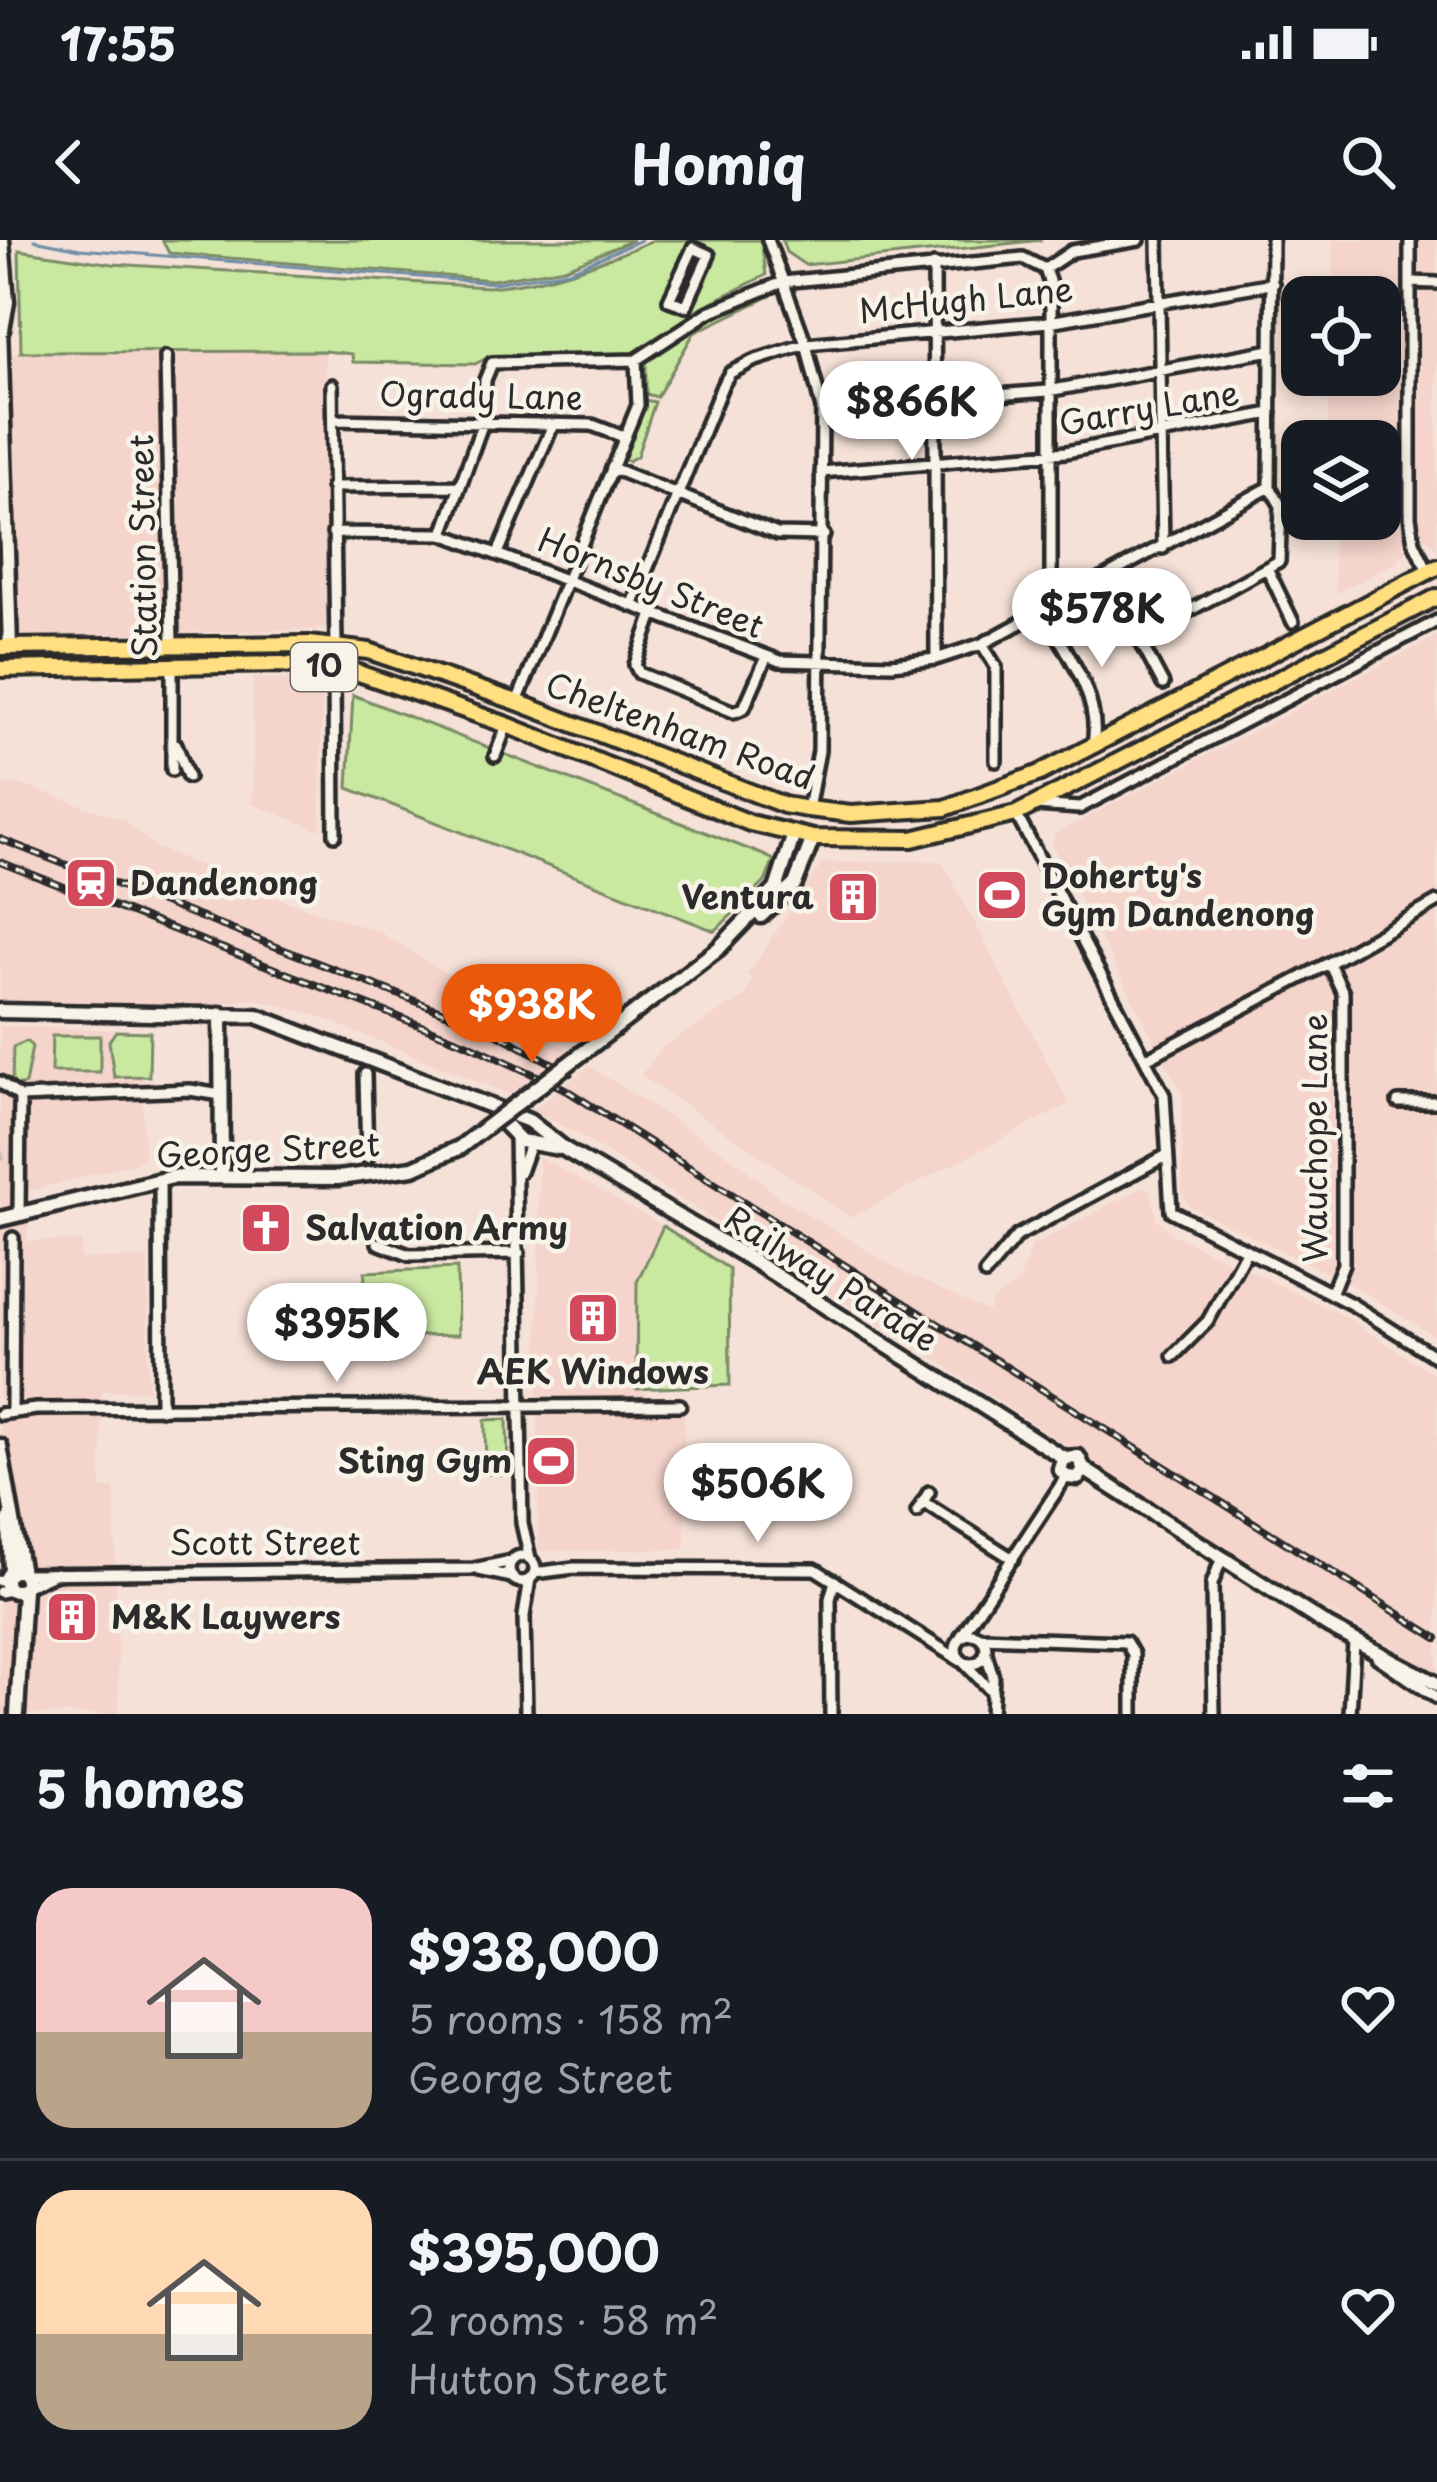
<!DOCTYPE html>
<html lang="en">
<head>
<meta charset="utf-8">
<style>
  :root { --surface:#171b24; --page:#20242c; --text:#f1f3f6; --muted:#9ea1a6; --line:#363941; --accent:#ea580c }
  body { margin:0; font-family:"Playpen Sans",sans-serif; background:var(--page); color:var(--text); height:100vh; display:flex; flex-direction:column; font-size:45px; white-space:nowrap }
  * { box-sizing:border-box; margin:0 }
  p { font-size:39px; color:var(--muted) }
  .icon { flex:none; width:66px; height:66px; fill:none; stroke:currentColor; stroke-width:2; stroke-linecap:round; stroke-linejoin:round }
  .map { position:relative; height:1474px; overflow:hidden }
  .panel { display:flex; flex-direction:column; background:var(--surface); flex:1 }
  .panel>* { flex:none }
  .buttons { position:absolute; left:1281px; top:36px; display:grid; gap:24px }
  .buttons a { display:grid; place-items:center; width:120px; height:120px; border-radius:24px; background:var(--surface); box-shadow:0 6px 18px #0003; font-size:60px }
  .price { position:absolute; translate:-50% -102px; padding:0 27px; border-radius:42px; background:#fff; color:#222; font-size:39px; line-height:78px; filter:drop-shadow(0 3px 6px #0008) }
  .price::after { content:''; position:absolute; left:50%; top:72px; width:36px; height:27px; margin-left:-18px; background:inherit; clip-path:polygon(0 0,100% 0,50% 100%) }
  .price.selected { background:var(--accent); color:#fff }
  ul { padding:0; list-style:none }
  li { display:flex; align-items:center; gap:36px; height:300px; padding:0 36px }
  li+li { border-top:3px solid var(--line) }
  li span { display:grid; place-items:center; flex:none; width:336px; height:240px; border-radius:36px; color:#555 }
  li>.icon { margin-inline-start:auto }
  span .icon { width:144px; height:144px; fill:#fffc; stroke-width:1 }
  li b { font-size:51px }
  h2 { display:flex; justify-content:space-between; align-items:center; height:144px; padding:0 36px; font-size:51px }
  .status { display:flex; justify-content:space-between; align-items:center; height:84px; padding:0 60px; background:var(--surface); direction:ltr }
  .status svg { height:33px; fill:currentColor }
  header { display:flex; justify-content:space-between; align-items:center; height:156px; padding:0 36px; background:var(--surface); font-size:54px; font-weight:700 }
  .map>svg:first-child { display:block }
</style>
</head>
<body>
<div class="status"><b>17:55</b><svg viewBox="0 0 49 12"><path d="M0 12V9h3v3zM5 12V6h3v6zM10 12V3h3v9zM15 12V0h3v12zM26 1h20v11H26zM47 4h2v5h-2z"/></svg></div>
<header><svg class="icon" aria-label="back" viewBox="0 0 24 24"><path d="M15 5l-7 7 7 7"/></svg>Homiq<svg class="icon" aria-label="search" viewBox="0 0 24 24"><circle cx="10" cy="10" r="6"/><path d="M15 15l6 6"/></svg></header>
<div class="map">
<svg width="1437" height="1474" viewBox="0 0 1437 1474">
  <rect width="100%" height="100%" fill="#f5e1d7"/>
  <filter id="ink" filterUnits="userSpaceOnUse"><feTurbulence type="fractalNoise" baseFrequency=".00833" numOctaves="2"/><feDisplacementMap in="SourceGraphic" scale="24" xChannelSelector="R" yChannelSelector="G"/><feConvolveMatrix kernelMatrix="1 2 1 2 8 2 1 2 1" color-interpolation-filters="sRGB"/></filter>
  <g filter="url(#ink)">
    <path fill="#f4d4cb" d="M1333 0H1437V308L1422 295 1394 323 1336 353 1331 279H1380V201H1329L1327 135H1380V57H1325L1334 55Z
      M325 111 328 389 0 397V117L21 112Z
      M1437 396V1098L1358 1048 1190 966 1182 954V853L1052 605 1055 594Z
      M253 438 322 441 320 590 253 564Z
      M16 543 124 580 156 608 227 636 232 643 381 693 569 810 511 855 315 775 257 759 183 767 0 762V548Z
      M942 621 1069 864 851 977 641 835 664 806 746 756 752 738 747 735 822 623Z
      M0 786 150 791 149 832 142 834 144 920 26 952 28 1001H81V1019L148 1018V1150L102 1151 101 1248 114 1249 119 1474H0Z
      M589 826 731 917 779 957 897 1029 988 1072 993 1060 1019 1042 1032 1006 1143 947 1150 951 1157 980 1174 995 1340 1074 1437 1136V1432L1255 1330 947 1127 571 890 532 871Z
      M539 917 663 986 641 1043 645 1170 684 1171 685 1309 538 1311Z"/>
    <path fill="#c9e8a0" stroke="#7a8a66" stroke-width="3" d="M162 0H633L565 28 492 40 169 13Z
      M653 0H761L766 35 694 71 663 100 631 116 489 117 475 124 353 122 352 114 325 111 21 112 19 10 113 24 488 47C549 42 597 25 653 0Z
      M782 0H1042L805 25 786 12Z
      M765 53 770 56 694 93 657 157 646 154V120L711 75Z
      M644 160 655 162 637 216 628 221 622 218C630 200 639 183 644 160Z
      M353 455 761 614 774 620 765 642 715 691 348 548Z
      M116 791 150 792 149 836 114 837 109 801Z
      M52 796H100V832H51Z
      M27 801 32 807 25 844 17 846 12 843 13 807Z
      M663 986 729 1029 730 1145 636 1149 637 1042Z
      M457 1028 458 1095 370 1097 369 1083 363 1082 365 1032Z
      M507 1179 508 1234H486L485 1180Z"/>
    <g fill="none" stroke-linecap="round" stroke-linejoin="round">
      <path stroke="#708da8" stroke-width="3" d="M34 0 80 9 494 43 569 31 641 0"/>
      <path stroke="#cdbdb5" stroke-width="9" stroke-dasharray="9 4.5" stroke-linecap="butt" d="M0 916 4 915"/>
      <g stroke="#2b2b2b" stroke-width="18">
        <path id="street" d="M768 0 806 104 822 169 819 511 808 569
          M1158 0 1163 308
          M1410 0V277L1414 302 1428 331
          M693 8 709 15 686 66 669 60Z
          M934 25 936 419
          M1045 29 1051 47V353L1057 362
          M1045 29 1072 11 1139 0
          M1410 42 1437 43
          M166 117 172 403
          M332 145 336 405
          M822 169 1048 151 1271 110
          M333 180 592 185 624 197
          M612 228 777 294 824 295
          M821 232 1066 212 1271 173
          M332 247 460 246
          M1270 247 1272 0
          M333 293 443 294 780 421 892 424 936 419 982 404 1270 247
          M443 294 483 182 485 140 492 123 636 120 709 72 783 42 1023 18 1045 29
          M499 311 552 187
          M1268 330 1293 382
          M1106 337 1163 444
          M632 366 722 146 730 133 753 121 806 104 1049 82 1273 43
          M1042 370C1065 410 1102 457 1093 505
          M653 374 635 425 639 433 734 472 744 468 766 418
          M1140 398 1279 321 1281 266 1270 247
          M982 404 996 427V521
          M172 428V530
          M334 428 335 595
          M517 462 638 165 636 120
          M176 504 188 537
          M495 516 507 485
          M1035 565 1079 568 1437 381
          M1016 574 1164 855 1171 971 1353 1065 1437 1118
          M1146 819 1329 723
          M365 834 367 918
          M0 842 20 857 190 850 221 855
          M1398 862H1437
          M515 894 522 1283 530 1319
          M520 932 531 901
          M160 939 161 1169
          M19 974 20 857
          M378 1003 409 1015 519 1013
          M985 1034 1017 996 1167 915
          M1331 1054 1343 1024V753L1329 723 1437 662
          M1173 1116 1208 1081 1245 1013
          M12 1171 13 998
          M0 1174 36 1169 680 1165
          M923 1262 1013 1319
          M917 1272 929 1252
          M509 1329a13 13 0 1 1 26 0a13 13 0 1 1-26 0Z
          M479 1330 512 1337
          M534 1333 574 1328 815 1329 961 1421
          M24 1334 473 1329 512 1321
          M0 1341 7 1338
          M25 1347 56 1333
          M0 1352 10 1350
          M956 1409a15 15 0 1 1 30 0a15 15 0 1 1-30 0Z
          M981 1397 1126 1402 1133 1414V1474
          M960 1398 1066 1237
          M986 1413 993 1437 991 1474
          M1377 1417 1437 1458
          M964 1423 989 1449
          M526 1474 524 1376 530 1339
          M831 1474 830 1359 835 1341
          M1214 1474 1212 1344 1221 1320
          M1350 1474 1354 1402"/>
      </g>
      <g stroke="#2b2b2b" stroke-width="21">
        <path id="secondary" d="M2 0 7 62 2 90
          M0 86 10 407
          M761 676 795 644 813 598
          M719 708 776 649 794 594
          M0 771 257 776 529 881 566 910 750 1019 1064 1218 1078 1217 1084 1229 1328 1386 1437 1444
          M221 774 222 935
          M496 875 521 901 559 908
          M0 979 173 937 338 938
          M0 1206 22 1333
          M1064 1218 1060 1229 1066 1237 1078 1238 1084 1229
          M9 1280 11 1333
          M6 1341a10 10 0 1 1 20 0a10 10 0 1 1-20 0Z
          M17 1474 24 1349"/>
      </g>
      <g stroke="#2b2b2b" stroke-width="22">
        <path id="primary" d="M0 407 309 404 369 411 517 462 784 565 808 569 851 574 945 568 1040 533 1437 327
          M0 429 281 424 353 431 507 485 750 583 813 598 912 599 1016 574 1437 357"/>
      </g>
      <use href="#street" stroke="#f7f3e8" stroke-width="9"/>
      <use href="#secondary" stroke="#f7f3e8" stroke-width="12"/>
      <use href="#primary" stroke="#ffdf80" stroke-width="14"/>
      <g stroke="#2b2b2b" stroke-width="8">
        <path id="rail" d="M0 599 492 791 570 833
          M0 622 468 804 563 848 1437 1398"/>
      </g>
      <use href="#rail" stroke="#f7f3e8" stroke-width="3" stroke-dasharray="9" stroke-linecap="butt"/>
      <g stroke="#2b2b2b" stroke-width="21" stroke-linecap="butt">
        <path id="secondary-bridge" d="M338 938 413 928 459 908 719 708"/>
      </g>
      <use href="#secondary-bridge" stroke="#f7f3e8" stroke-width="12"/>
    </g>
  </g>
  <defs>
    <g id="station-square" transform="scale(2.7)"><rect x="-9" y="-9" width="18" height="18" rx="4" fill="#d1495b" stroke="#f7f3e8"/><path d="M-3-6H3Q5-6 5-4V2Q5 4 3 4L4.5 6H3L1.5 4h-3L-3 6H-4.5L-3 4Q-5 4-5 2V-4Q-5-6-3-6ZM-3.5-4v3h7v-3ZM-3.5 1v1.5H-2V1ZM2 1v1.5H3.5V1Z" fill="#fff"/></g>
    <g id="stadium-square" transform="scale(2.7)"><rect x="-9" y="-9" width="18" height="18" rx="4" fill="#d1495b" stroke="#f7f3e8"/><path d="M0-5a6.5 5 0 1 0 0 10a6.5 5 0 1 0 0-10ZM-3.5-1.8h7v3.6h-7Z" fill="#fff"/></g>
    <g id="building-square" transform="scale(2.7)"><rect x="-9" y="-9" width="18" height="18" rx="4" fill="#d1495b" stroke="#f7f3e8"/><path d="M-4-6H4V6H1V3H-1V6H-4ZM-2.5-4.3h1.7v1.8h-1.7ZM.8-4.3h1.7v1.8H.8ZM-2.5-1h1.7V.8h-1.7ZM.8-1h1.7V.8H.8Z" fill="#fff"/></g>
    <g id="church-square" transform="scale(2.7)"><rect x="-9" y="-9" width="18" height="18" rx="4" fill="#d1495b" stroke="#f7f3e8"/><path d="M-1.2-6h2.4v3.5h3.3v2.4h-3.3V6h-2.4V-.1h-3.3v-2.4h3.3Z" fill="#fff"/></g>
  </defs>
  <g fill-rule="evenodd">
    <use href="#station-square" x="91" y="643"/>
    <use href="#stadium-square" x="1002" y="655"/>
    <use href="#building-square" x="853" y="657"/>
    <use href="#church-square" x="266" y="988"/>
    <use href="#building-square" x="593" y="1078"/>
    <use href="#stadium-square" x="551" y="1221"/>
    <use href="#building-square" x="72" y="1377"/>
  </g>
  <g text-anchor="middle" stroke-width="9" stroke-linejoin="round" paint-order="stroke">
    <rect fill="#f7f3e8" stroke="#686764" stroke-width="3" x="291" y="403" width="66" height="48" rx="9"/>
    <g font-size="30" font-weight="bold" fill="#2b2b2b">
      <text x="324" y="437">10</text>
    </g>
    <g font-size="33" fill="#2b2b2b" stroke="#f7f3e8">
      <text transform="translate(966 60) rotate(-6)" y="12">McHugh Lane</text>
      <text transform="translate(481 156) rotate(1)" y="12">Ogrady Lane</text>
      <text transform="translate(1149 168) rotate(-10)" y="12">Garry Lane</text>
      <text transform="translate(143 306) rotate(-91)" y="12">Station Street</text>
      <text transform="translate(651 343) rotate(22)" y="12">Hornsby Street</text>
      <text transform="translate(680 491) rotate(20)" y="12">Cheltenham Road</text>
      <text transform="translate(1315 898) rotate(-90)" y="12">Wauchope Lane</text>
      <text transform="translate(268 910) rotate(-3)" y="12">George Street</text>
      <text transform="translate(831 1039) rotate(32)" y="12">Railway Parade</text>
      <text x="265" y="1315">Scott Street</text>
    </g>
    <g font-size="33" font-weight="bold" fill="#2b2b2b" stroke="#f7f3e8" text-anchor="start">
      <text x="1041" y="648">Doherty's<tspan x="1041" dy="38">Gym Dandenong</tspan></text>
      <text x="130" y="655">Dandenong</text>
      <text x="814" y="669" text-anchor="end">Ventura</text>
      <text x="305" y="1000">Salvation Army</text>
      <text x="593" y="1144" text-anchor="middle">AEK Windows</text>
      <text x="512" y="1233" text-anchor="end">Sting Gym</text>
      <text x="111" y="1389">M&amp;K Laywers</text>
    </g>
  </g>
</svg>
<div class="buttons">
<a><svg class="icon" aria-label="locate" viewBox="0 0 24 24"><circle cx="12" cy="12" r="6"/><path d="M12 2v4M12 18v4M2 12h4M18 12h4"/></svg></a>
<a><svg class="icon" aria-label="layers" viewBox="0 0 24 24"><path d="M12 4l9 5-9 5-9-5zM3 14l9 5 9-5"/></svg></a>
</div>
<b class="price" style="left:912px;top:223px">$866K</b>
<b class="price" style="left:1102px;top:430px">$578K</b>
<b class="price selected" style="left:532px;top:826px">$938K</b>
<b class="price" style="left:337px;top:1145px">$395K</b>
<b class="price" style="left:758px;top:1305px">$506K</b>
</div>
<section class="panel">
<h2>5 homes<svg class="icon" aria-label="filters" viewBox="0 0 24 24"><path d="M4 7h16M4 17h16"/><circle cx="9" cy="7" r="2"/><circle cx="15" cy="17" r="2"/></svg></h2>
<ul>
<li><span style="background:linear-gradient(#f6c9c9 60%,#b9a48a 0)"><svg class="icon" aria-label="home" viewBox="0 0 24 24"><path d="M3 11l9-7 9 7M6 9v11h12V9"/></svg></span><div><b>$938,000</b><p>5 rooms · 158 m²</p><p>George Street</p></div><svg class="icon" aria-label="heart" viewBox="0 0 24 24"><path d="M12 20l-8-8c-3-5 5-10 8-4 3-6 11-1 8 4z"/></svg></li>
<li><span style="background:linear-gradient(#ffd9b3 60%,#b9a48a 0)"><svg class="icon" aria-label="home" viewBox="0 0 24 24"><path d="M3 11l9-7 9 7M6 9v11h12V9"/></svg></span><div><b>$395,000</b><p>2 rooms · 58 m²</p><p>Hutton Street</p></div><svg class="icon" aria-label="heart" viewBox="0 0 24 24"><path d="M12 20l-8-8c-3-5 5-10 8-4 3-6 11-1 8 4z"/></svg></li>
</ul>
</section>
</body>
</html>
